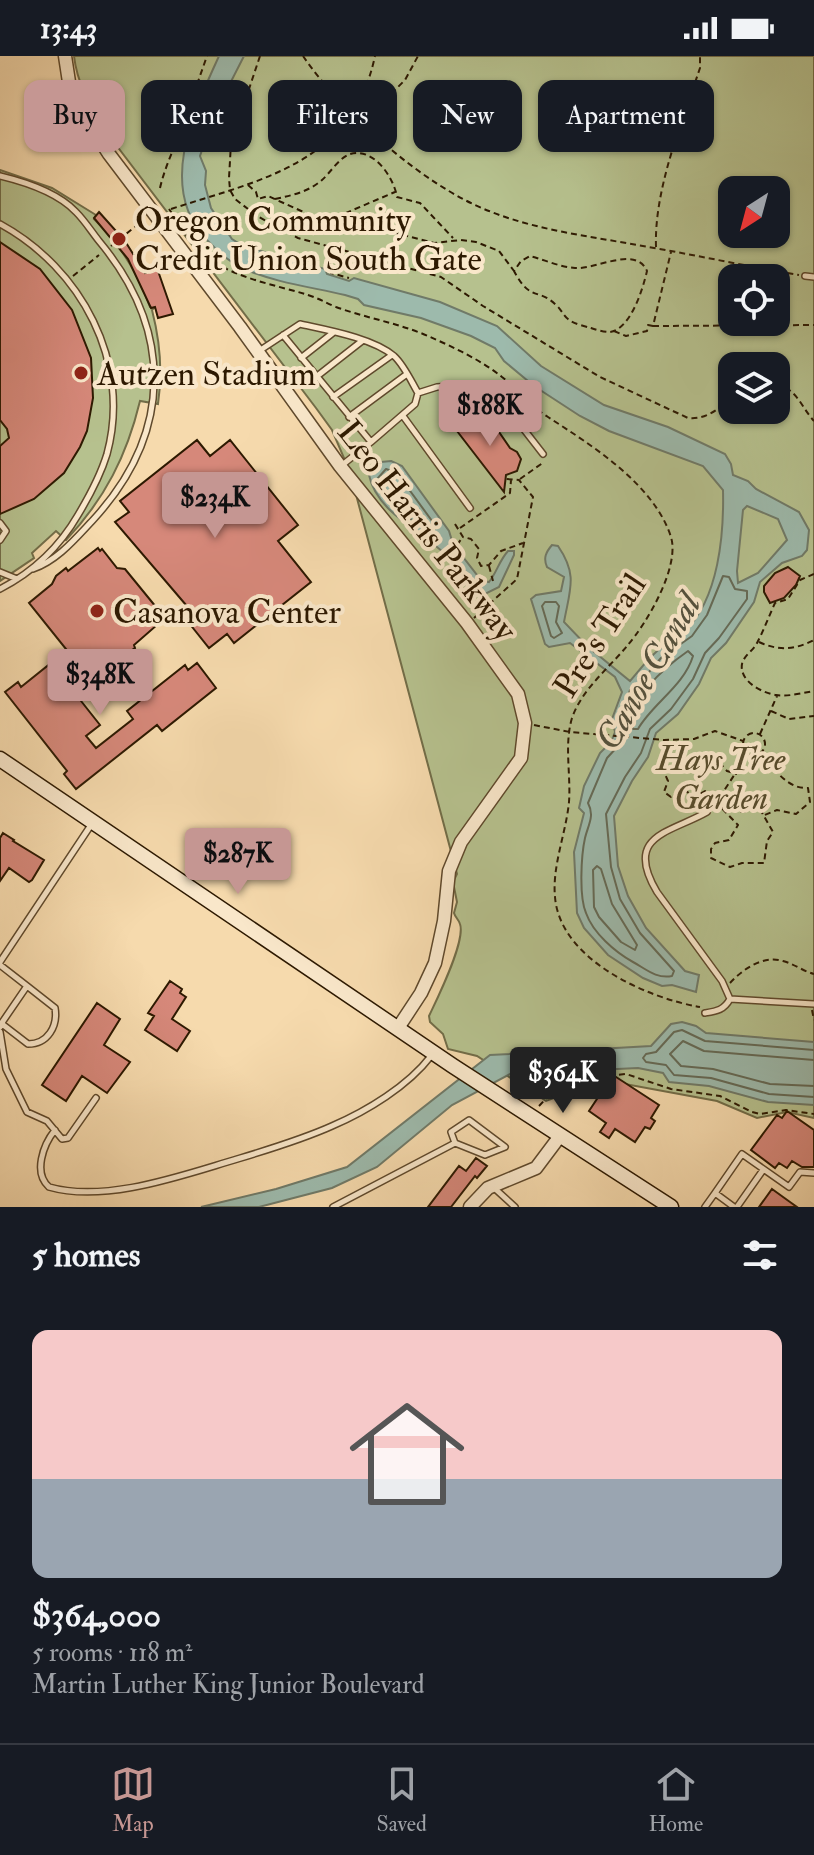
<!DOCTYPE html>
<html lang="en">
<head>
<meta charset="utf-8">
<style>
  :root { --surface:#171b24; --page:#242831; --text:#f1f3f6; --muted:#9ea1a6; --line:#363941; --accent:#c59692 }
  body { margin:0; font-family:"IM FELL Double Pica",serif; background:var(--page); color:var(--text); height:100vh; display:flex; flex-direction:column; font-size:30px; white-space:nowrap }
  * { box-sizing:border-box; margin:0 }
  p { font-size:26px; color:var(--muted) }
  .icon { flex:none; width:44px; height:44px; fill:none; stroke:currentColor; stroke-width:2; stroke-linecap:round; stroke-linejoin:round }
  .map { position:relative; height:1151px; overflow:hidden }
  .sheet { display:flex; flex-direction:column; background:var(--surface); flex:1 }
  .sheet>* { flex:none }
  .top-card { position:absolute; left:24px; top:24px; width:766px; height:72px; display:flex; gap:16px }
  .needle { width:52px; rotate:216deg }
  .tools { position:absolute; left:718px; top:120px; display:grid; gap:16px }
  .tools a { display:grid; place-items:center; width:72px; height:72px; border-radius:16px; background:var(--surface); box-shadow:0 2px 6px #0004; font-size:40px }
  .price { position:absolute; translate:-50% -68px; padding:0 18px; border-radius:8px; background:var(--accent); color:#111; font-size:26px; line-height:52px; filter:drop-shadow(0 2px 4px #0008) }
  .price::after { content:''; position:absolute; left:50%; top:48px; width:24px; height:18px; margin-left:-12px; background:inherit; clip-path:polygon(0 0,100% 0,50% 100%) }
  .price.on { background:#222; color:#fff }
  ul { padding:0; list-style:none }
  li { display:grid; align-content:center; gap:16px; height:424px; padding:0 32px }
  li span { display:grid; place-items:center; height:248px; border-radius:16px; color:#555 }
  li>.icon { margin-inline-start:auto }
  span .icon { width:144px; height:144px; fill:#fffc; stroke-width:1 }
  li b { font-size:34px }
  h2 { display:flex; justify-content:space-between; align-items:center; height:96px; padding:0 32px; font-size:34px }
  .pill { padding:0 28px; border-radius:16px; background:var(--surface); box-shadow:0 2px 6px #0004; font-size:28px; line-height:72px }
  .pill.on { background:var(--accent); color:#111 }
  .status { display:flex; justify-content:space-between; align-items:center; height:56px; padding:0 40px; background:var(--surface); direction:ltr }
  .status svg { height:22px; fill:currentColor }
  .menu { display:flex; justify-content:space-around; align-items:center; height:112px; border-top:2px solid var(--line); background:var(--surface); font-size:22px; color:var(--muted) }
  .menu a { display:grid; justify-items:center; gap:4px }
  .menu .on { color:var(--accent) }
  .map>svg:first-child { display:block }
</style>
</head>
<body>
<div class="status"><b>13:43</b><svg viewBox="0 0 49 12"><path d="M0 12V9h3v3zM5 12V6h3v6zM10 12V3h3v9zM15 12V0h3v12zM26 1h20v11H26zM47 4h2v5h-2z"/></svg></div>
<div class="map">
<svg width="814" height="1151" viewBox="0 0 814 1151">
  <rect width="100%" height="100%" fill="#f6daad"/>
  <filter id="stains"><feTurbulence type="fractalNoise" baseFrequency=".0025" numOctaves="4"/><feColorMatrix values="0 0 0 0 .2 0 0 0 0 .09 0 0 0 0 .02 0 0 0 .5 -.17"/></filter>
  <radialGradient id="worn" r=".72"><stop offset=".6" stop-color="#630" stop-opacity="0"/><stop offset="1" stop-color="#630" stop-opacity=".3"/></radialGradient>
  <path fill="#b6c18e" stroke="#726d48" stroke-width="2" fill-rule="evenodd" d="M74 0H814V1062L787 1056 757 1062 717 1045 625 1028 578 1033 546 1045 477 1000 448 993 443 978 430 966 429 960C437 943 466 885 460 868 459 864 455 861 454 857L457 846 453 826 457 818 350 416 332 374 316 352 104 73C90 50 77 27 74 0ZM732 134H776V178H732ZM732 222H776V266H732ZM732 310H776V354H732Z
    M0 114 52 132 96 159 94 163C120 188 138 217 150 251H155L152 254C160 285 163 315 158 348L140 345C127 399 105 443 66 484L56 475 32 497 34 502 0 525Z"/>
  <path fill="#9dbaac" stroke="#707a68" stroke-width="2" fill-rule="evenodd" d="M219 0H244L214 59 200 100 206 115 205 129 211 152 232 183 243 190 325 213 327 218 349 225 354 222 440 246 497 270 541 310 604 349 668 371 725 398 731 408 733 419 748 425 756 433 799 456 809 474 807 494 802 500 782 507 760 526 754 546 726 587 711 602 699 628 678 658 656 677 648 701 632 725 614 760 618 810 628 840 646 872 685 915 699 919 696 936 672 929 662 930 643 922 608 899 584 872 577 857 574 796 584 757 579 752 584 730 600 697 611 686 615 676 612 663 622 636 615 621 570 587 549 591 545 588 531 543 536 539 561 535 564 521 547 511C543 502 546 496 552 489L558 490C578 519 570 533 564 566L587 590 630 625C638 616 646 605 655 597 664 588 676 584 685 575 719 542 724 478 723 434L703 410 609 375 580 360 534 330 504 305 495 292 471 280 421 262 364 249 358 243 345 239C311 231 277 227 244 213 229 206 217 195 206 183 157 131 194 55 219 0ZM747 450 778 463 787 484 758 517 738 527 737 515 743 454Z
    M391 405 402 410 449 475 453 488 481 524 489 526C497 516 499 505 508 495H514V499L499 531 485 538C468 532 458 512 446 499 421 474 377 457 369 419L381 406Z
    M682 966 696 970 706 977 814 986V1049L768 1046 709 1030 669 1026 663 1017 638 1012 510 1018 452 1049 377 1111 332 1132 259 1151H201L276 1133 347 1111 490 999 651 990 671 968Z"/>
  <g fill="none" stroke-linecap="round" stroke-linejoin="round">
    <path stroke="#656a56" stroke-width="2" d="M386 413 397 417 435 469 434 474C414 473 385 440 378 422Z
      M723 520 729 521 735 533 747 535V543L719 582 705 597 693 623 671 653 650 673 641 697 625 721 606 758 611 811 620 843 640 877 674 915 672 920C656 923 646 913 633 906 615 896 593 877 586 857 579 841 581 800 585 782 588 769 595 760 588 747L607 702 619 689 622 677 621 663 630 634 637 630 661 602 692 580 707 559Z
      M556 546 559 550 556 566 562 577 554 582 551 580 542 550 545 546Z
      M688 595 693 600C684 630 652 648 638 673H633C623 646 668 609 688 595Z
      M597 810 601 813 612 848 637 889 635 894 621 886 599 861 594 851 593 814Z
      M814 994 705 985 682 974 674 976 656 996 646 998 643 1002 646 1006 666 1009 674 1019 711 1022 769 1038 814 1041
      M814 1004 704 995 683 985 670 998 681 1010 713 1013 770 1028 814 1030"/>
  </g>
  <path fill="#d6887a" stroke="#2d1901" stroke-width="2" d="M99 156 125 185 145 217 157 212 173 258 158 262 155 251 151 252 128 203 94 162Z
    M0 186 40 213 72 254 91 302 93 342 87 375 80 391 64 417 34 443 0 458V390L9 382 7 373 0 364Z
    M484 354 510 392 517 396 521 403 517 415 506 419 504 436 457 375Z
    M197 384 210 400 230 384 298 469 278 485 311 526 234 587 227 578 209 592 185 562 192 556 115 466 129 456 120 445Z
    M98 492 100 495 102 493 117 512 125 513 165 562 134 589 135 592 132 594 135 598 125 606 122 602 119 605 116 602 90 623 29 547 52 528 56 520 66 512 68 515Z
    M788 511 800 520 796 529 784 542 770 547 764 536V530L775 517Z
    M51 607 100 669 86 680 96 692 133 663 127 655 185 609 188 614 197 607 216 632 162 675 157 669 76 733 64 718 67 715 5 636 18 626 21 631Z
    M3 777 14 784 13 785 44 804 32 824 29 826 9 812 0 825V782Z
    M170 925 182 933 180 937 186 941 172 963 190 975 177 995 145 974 154 960 148 957Z
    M97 947 120 963 104 989 130 1006 107 1037 82 1020 66 1045 42 1029Z
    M613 1019 659 1049 651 1062 655 1065 650 1073 645 1071 635 1086 615 1073 609 1082 600 1076 606 1067 589 1055Z
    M787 1055 814 1074V1111H802L792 1105 787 1112 779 1107 775 1112 751 1094 777 1059 782 1062Z
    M476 1102 487 1110 477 1122 475 1120 451 1151H428L459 1110 466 1115Z
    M772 1133 790 1146 797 1151H759Z"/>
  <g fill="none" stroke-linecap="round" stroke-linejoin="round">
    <g stroke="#5f492c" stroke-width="8">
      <path id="service" d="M0 120C25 126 58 137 76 156 85 165 91 175 99 185 174 275 173 377 93 464 75 483 58 504 33 513
        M0 168C81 212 132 306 107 398 100 421 90 439 78 459 60 490 33 516 0 533
        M805 220 814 221
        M259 295 300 268C327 274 373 282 394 300 404 309 411 325 418 337L415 348 371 386 283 279
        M301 302 334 276
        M316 321 362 285
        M418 337 437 331 482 328 498 340 543 398
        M333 341 392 299
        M403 360 470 452
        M349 361 407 318
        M341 410 371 386
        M0 467 6 475 0 484
        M0 516 17 523
        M707 756C670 777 623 779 657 836L722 925 730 943
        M0 906 91 769
        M0 909 27 930 1 968
        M730 943 814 948
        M705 957C717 955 724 954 730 943
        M0 971 2 968 28 988C48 988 58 970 55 952L27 930
        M0 976 6 1013 27 1056 47 1065 62 1083 68 1082 96 1042
        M469 1064 505 1091 485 1099 455 1087 451 1076Z
        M55 1074C43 1089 33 1117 49 1131 105 1147 180 1120 234 1104 267 1094 301 1084 332 1070 367 1055 408 1030 431 1000
        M492 1130 515 1151
        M715 1137 742 1098 789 1131 800 1116 814 1117
        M333 1151 455 1087
        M705 1151 715 1137 734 1151
        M737 1151 763 1114"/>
    </g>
    <g stroke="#5f492c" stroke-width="15">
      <path id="tertiary" d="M65 0 69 26 82 56 109 98 240 271 340 410 467 567 518 638 525 667 521 702 461 786 449 815 444 865 435 907 421 937 398 972
        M470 1151 488 1132 536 1112 560 1080"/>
    </g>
    <g stroke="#2d1901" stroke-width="17">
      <path id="secondary" d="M0 703 453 1010 671 1151"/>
    </g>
    <path stroke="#2d1901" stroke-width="2" stroke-dasharray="6 4" stroke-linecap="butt" d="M260 0 231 87 229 122 230 134 235 143 257 160 298 182 441 221 483 250 600 321 688 362C706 364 718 353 732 342
      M303 0C342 57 424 130 489 155 536 174 588 180 637 189 691 198 745 210 799 219
      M172 27 195 34 207 0
      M363 66 405 24 418 0
      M248 129 256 136 258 143 268 140 339 172 392 176 434 187 461 184 476 186 499 195 514 215 521 205 530 200C545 204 560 211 575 212 595 214 636 189 647 215 643 232 631 273 610 276 604 276 597 274 591 272 584 270 574 268 568 263 563 259 561 253 556 249 538 231 531 247 514 215
      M160 132C168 97 188 71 189 33
      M275 143C293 139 308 136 322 124 330 117 339 102 350 98 374 91 394 122 397 141L420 147 453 182
      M169 153C179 167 189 186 202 197 231 222 273 228 308 239 318 242 326 247 336 251 366 262 398 267 428 280 453 291 481 304 502 321 518 333 530 350 548 361 591 389 654 428 671 481 680 511 647 567 627 590 609 612 582 633 572 662 564 689 571 718 569 746 566 777 552 810 555 841 560 904 647 942 700 951
      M171 153C260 124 352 108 375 0
      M327 165 395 136
      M111 190 141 166
      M656 191C654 133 682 66 700 12V0
      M328 194 331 217 349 222
      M73 220 99 199
      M653 270 814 269
      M614 275 626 280 647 275 648 269 653 270 671 196
      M776 329C797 332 801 351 814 365
      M520 423 544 406
      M455 468 463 481 471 483 479 493 477 502 481 510 489 509 501 495 523 487
      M460 472 510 437 511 424
      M457 489 462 482
      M489 510 493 525
      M814 518 800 524 788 543 775 547C769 560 763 576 757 587 753 595 744 599 742 608 739 625 762 637 776 639 788 641 802 637 814 635
      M474 562 517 523 533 441 519 424 506 423
      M759 586C778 595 795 594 814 584
      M771 655 789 663 814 660
      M534 669 570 676 664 684 694 683 715 675 743 685
      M743 688a11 11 0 1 1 22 0a11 11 0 1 1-22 0Z
      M760 678 777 640
      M761 697C774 712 786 733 808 732L810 746 796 758 777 754 762 760
      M714 750 748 698
      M721 751 743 756 755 752 760 753 773 776 767 785 764 807H742L730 811 711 802V793L715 787 729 784 738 769 705 735 695 741 684 734 671 741 664 736 668 725 662 711 668 701 679 702 690 713 696 715 705 704H717L727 715 737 718
      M730 927C743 913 763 899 783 905 794 908 803 915 814 918
      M812 954 814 964
      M539 1050 558 1030 577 1023 626 1018 671 1033 720 1040 752 1056 760 1058 786 1054 814 1058"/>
    <use href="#service" stroke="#f9e7ca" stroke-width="5"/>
    <use href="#tertiary" stroke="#f9e7ca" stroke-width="12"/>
    <use href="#secondary" stroke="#f9e7ca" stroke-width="14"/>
  </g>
  <g fill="#8f2418" stroke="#f9e7ca" stroke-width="3">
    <circle cx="119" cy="183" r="8"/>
    <circle cx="81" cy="317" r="8"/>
    <circle cx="97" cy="555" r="8"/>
  </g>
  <g text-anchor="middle" stroke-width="8" stroke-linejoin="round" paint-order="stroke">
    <g font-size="34" fill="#2d1901" stroke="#f9e7ca" text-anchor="start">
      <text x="135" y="175">Oregon Community<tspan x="135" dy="39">Credit Union South Gate</tspan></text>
      <text x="97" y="329">Autzen Stadium</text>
      <text x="113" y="567">Casanova Center</text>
    </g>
    <g font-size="34" fill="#2d1901" stroke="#f9e7ca">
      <text transform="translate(428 474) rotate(52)" y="12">Leo Harris Parkway</text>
      <text transform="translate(599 579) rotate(-57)" y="12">Pre's Trail</text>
    </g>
    <g font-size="34" font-style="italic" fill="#564b2b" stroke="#f9e7ca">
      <text x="721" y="714">Hays Tree<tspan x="721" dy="39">Garden</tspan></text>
    </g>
    <g font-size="36" font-style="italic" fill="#54513d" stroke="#f9e7ca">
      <text transform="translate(647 615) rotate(-60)" y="13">Canoe Canal</text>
    </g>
  </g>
  <rect width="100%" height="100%" filter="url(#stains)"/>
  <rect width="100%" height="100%" fill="url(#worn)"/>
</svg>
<div class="tools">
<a><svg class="needle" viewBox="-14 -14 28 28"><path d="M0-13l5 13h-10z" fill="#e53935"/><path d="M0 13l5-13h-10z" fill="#9ea1a6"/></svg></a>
<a><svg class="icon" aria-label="locate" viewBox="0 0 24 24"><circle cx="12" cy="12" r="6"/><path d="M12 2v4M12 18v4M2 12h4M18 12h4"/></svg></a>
<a><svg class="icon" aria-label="layers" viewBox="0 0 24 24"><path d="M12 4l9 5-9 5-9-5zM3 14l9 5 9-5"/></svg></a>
</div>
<b class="price" style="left:490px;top:392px">$188K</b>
<b class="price" style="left:215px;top:484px">$234K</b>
<b class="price" style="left:100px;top:661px">$348K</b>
<b class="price" style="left:238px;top:840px">$287K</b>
<b class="price on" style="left:563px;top:1059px">$364K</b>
<div class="top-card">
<a class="pill on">Buy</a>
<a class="pill">Rent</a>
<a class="pill">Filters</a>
<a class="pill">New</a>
<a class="pill">Apartment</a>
</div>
</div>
<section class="sheet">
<h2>5 homes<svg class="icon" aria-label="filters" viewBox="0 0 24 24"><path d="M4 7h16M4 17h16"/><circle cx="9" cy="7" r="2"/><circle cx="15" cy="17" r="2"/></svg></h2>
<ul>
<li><span style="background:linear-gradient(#f6c9c9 60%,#9aa5b1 0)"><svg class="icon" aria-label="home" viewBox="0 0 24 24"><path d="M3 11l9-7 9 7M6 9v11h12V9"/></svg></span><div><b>$364,000</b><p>5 rooms · 118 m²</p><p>Martin Luther King Junior Boulevard</p></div></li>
</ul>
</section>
<nav class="menu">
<a class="on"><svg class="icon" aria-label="map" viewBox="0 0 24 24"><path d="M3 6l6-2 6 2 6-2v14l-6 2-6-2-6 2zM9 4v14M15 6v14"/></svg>Map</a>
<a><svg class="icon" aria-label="saved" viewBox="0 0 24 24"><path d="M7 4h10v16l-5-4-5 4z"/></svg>Saved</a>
<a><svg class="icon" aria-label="home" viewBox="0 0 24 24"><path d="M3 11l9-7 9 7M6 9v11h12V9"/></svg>Home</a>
</nav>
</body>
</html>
